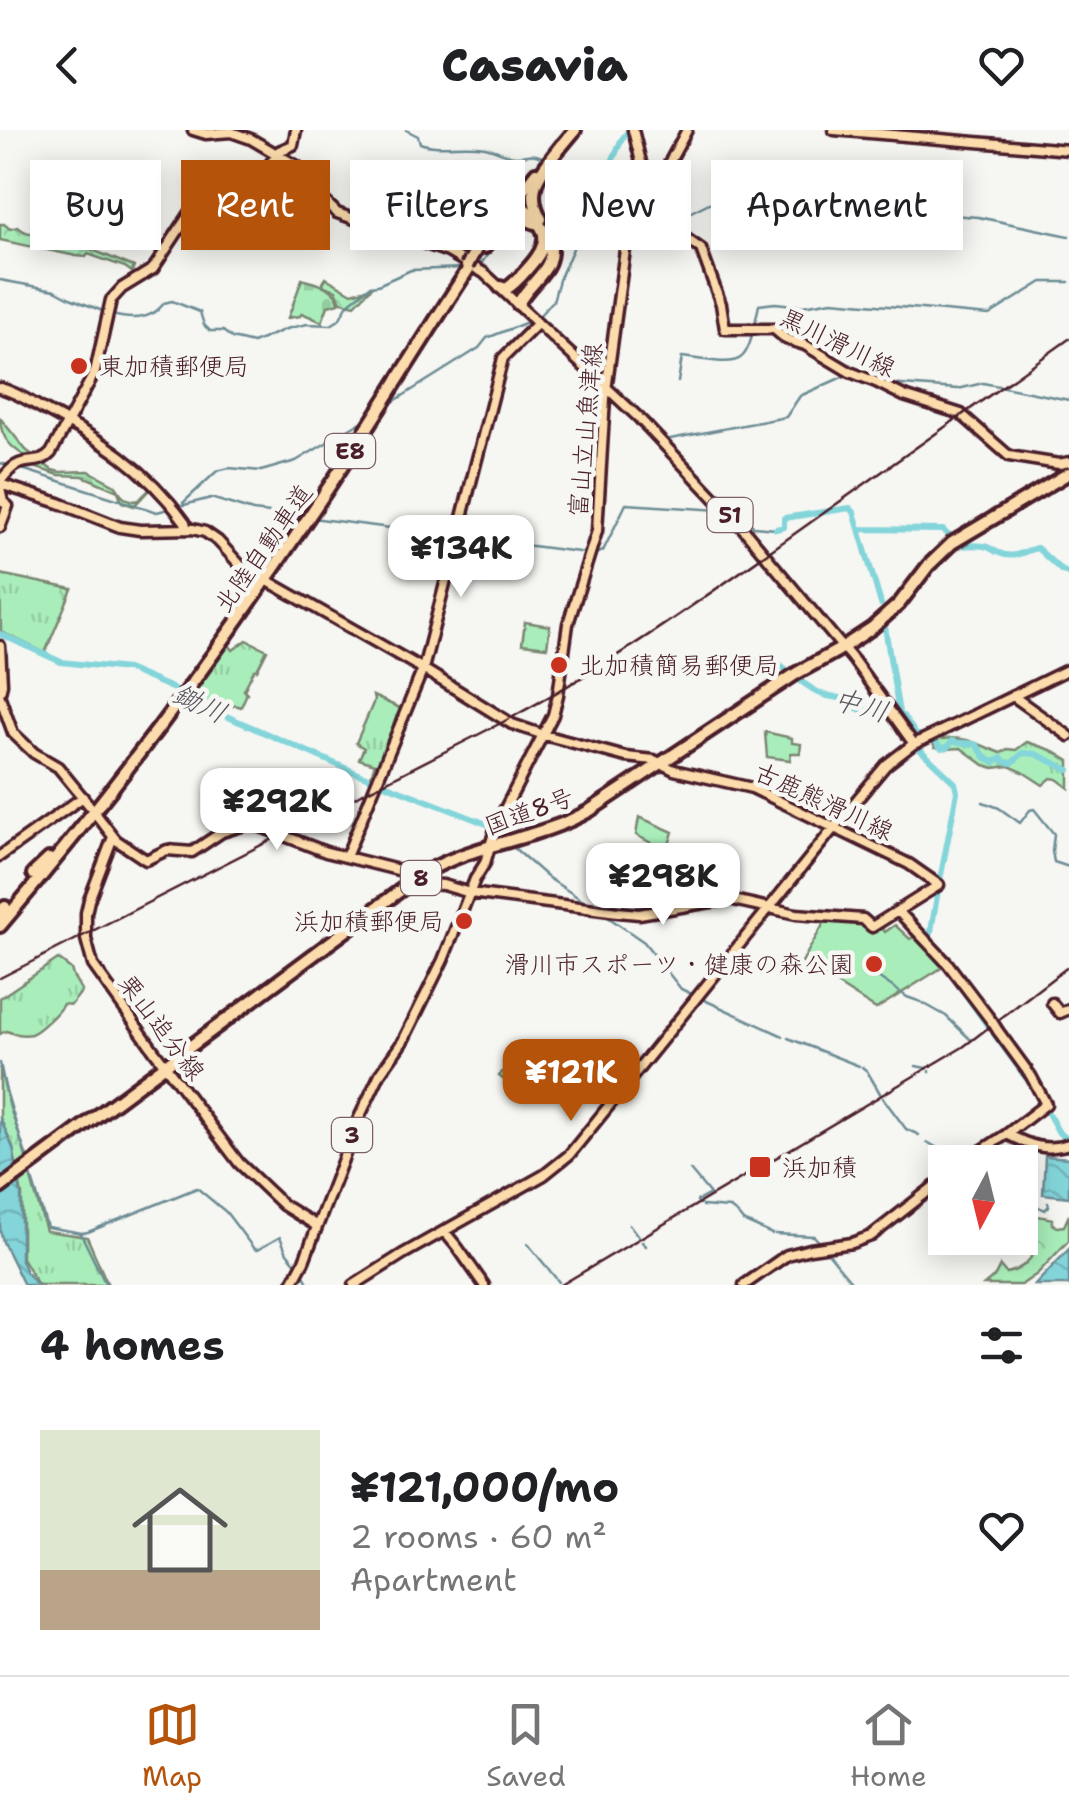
<!DOCTYPE html>
<html lang="en">
<head>
<meta charset="utf-8">
<style>
  :root { --surface:#fff; --page:#f6f6f6; --text:#202124; --muted:#757577; --line:#e0e0e0; --accent:#b45309 }
  body { margin:0; font-family:"Shantell Sans","Klee One",sans-serif; background:var(--page); color:var(--text); height:100vh; display:flex; flex-direction:column; font-size:38px; white-space:nowrap }
  * { box-sizing:border-box; margin:0 }
  p { font-size:32px; color:var(--muted) }
  .icon { flex:none; width:55px; height:55px; fill:none; stroke:currentColor; stroke-width:2; stroke-linecap:round; stroke-linejoin:round }
  .map { position:relative; height:1155px; overflow:hidden }
  .panel { display:flex; flex-direction:column; background:var(--surface); flex:1 }
  .panel>* { flex:none }
  .hud { position:absolute; left:30px; top:30px; width:1010px; height:90px; display:flex; gap:20px }
  .needle { width:65px; rotate:187deg }
  .buttons { position:absolute; left:928px; top:1015px; display:grid; gap:20px }
  .buttons a { display:grid; place-items:center; width:110px; height:110px; border-radius:0px; background:var(--surface); box-shadow:0 5px 25px #0003; font-size:50px }
  .price { position:absolute; translate:-50% -85px; padding:0 22px; border-radius:20px; background:#fff; color:#222; font-size:32px; line-height:65px; filter:drop-shadow(0 2px 5px #0008) }
  .price::after { content:''; position:absolute; left:50%; top:60px; width:30px; height:22px; margin-left:-15px; background:inherit; clip-path:polygon(0 0,100% 0,50% 100%) }
  .price.current { background:var(--accent); color:#fff }
  ul { padding:0; list-style:none }
  li { display:flex; align-items:center; gap:30px; height:250px; padding:0 40px }
  li span { display:grid; place-items:center; flex:none; width:280px; height:200px; border-radius:0px; color:#555 }
  li>.icon { margin-inline-start:auto }
  span .icon { width:120px; height:120px; fill:#fffc; stroke-width:1 }
  li b { font-size:42px }
  h2 { display:flex; justify-content:space-between; align-items:center; height:120px; padding:0 40px; font-size:42px }
  .tag { padding:0 35px; border-radius:0px; background:var(--surface); box-shadow:0 5px 25px #0003; font-size:35px; line-height:90px }
  .tag.current { background:var(--accent); color:#fff }
  header { display:flex; justify-content:space-between; align-items:center; height:130px; padding:0 40px; background:var(--surface); font-size:45px; font-weight:800 }
  .tabs { display:flex; justify-content:space-around; align-items:center; height:140px; border-top:2px solid var(--line); background:var(--surface); font-size:28px; color:var(--muted) }
  .tabs a { display:grid; justify-items:center; gap:5px }
  .tabs .current { color:var(--accent) }
  .map>svg:first-child { display:block }
</style>
</head>
<body>
<header><svg class="icon" aria-label="back" viewBox="0 0 24 24"><path d="M15 5l-7 7 7 7"/></svg>Casavia<svg class="icon" aria-label="heart" viewBox="0 0 24 24"><path d="M12 20l-8-8c-3-5 5-10 8-4 3-6 11-1 8 4z"/></svg></header>
<div class="map">
<svg width="1069" height="1155" viewBox="0 0 1069 1155">
  <defs>
    <pattern id="grass-tufts" width="24" height="20" patternUnits="userSpaceOnUse" patternTransform="scale(2.5)"><rect width="24" height="20" fill="#a9eeba"/><path d="M3 7l-1-3M5 7V3M7 7l1-3M15 17l-1-3M17 17v-4M19 17l1-3" fill="none" stroke="#93cca0"/></pattern>
    <pattern id="forest-crowns" width="20" height="18" patternUnits="userSpaceOnUse" patternTransform="scale(2.5)"><rect width="20" height="18" fill="#a9eeba"/><path d="M2 6a3 3 0 1 1 6 0M12 15a3 3 0 1 1 6 0" fill="none" stroke="#93cca0"/></pattern>
    <pattern id="cemetery-stones" width="16" height="16" patternUnits="userSpaceOnUse" patternTransform="scale(2.5)"><rect width="16" height="16" fill="#a9eeba"/><path d="M2 7V4a2 2 0 0 1 4 0v3zM10 15v-3a2 2 0 0 1 4 0v3z" fill="#93cca0"/></pattern>
    <pattern id="water-waves" width="16" height="10" patternUnits="userSpaceOnUse" patternTransform="scale(2.5)"><rect width="16" height="10" fill="#83d5da"/><path d="M0 5q4-4 8 0t8 0" fill="none" stroke="#73b6bb"/></pattern>
  </defs>
  <rect width="100%" height="100%" fill="#f6f6f2"/>
  <filter id="ink" filterUnits="userSpaceOnUse"><feTurbulence type="fractalNoise" baseFrequency=".01" numOctaves="2"/><feDisplacementMap in="SourceGraphic" scale="20" xChannelSelector="R" yChannelSelector="G"/><feConvolveMatrix kernelMatrix="1 2 1 2 8 2 1 2 1" color-interpolation-filters="sRGB"/></filter>
  <g filter="url(#ink)">
    <path fill="url(#grass-tufts)" stroke="#7a8672" stroke-width="2.5" d="M464 46 482 53 487 57 480 65 479 80 453 70 443 73Z
      M0 444 72 459 45 523 1 502Z
      M247 510 267 520 257 540H254L244 560 247 563 241 577 235 575 233 576 220 570 217 577 186 564 190 559H194L215 531 226 511 233 520Z
      M373 566 404 580 376 648 371 645 375 634 359 629 364 618 356 613 374 571Z
      M939 602 943 609C964 605 982 616 1001 623L1008 619 1016 620 1027 612 1051 620 1069 631V658L1057 649 1051 648 1043 655 1023 642 1009 636 994 638 984 635 961 618 946 619 935 617 930 607Z
      M58 829 71 839 73 846 82 861 71 875 63 874C59 882 39 901 31 904 24 906 12 903 6 901L0 904V868Z
      M0 938 10 978 30 1036 29 1042 46 1101 87 1107 108 1155H38L22 1128V1064L13 1018 0 988Z"/>
    <path fill="url(#forest-crowns)" stroke="#7a8672" stroke-width="2.5" d="M0 94H4L10 99 18 97C30 108 36 100 47 104 51 105 53 109 56 110L74 108 78 114 134 137 132 142 125 137 88 124 86 127 76 126 0 110Z
      M326 148 352 163 371 158 355 175 341 172 336 160 324 156 323 153Z
      M0 288 26 320 52 340 60 342 89 341 115 355 124 368 134 371 139 370 150 359 134 376 122 372 118 361 83 346 59 345 34 337 15 338 33 330C14 321 0 309 0 288Z
      M1069 1085V1110L1037 1144 1021 1155H984L995 1146 1000 1136 1006 1143C1018 1141 1029 1133 1034 1122L1029 1115 1034 1091 1038 1086 1053 1089 1052 1093 1057 1097 1064 1096Z"/>
    <path fill="url(#cemetery-stones)" stroke="#7a8672" stroke-width="2.5" d="M302 149C316 154 337 156 339 173L328 176 322 192 302 183 300 186 288 188Z"/>
    <path fill="#a9eeba" stroke="#7a8672" stroke-width="2.5" d="M525 492 550 496 547 517 522 514Z
      M765 602 792 608V613L801 614 800 623H791L790 630 767 627Z
      M639 687 673 702 667 721 636 705Z
      M828 786 859 788 869 795 879 793 885 802 895 795 910 809 919 804 943 837 876 879 802 832Z
      M521 918 533 928 517 949 509 946 503 949 499 946Z"/>
    <path fill="url(#water-waves)" stroke="#6c8c94" stroke-width="2.5" d="M0 988 13 1018 21 1064V1130L26 1142 37 1155H24L3 1112 0 1100Z
      M1045 1026 1069 1028V1067L1043 1064Z
      M1069 1119V1155H1035Z"/>
    <g fill="none" stroke-linecap="round" stroke-linejoin="round">
      <path stroke="#6c8c94" stroke-width="2.5" d="M406 0 418 6 420 13C439 20 463 13 485 17 495 19 506 26 516 26 532 26 529 21 547 29
        M554 32 595 50 603 51
        M669 93 719 68 978 87 1069 106
        M545 96 577 92 587 88
        M635 99 661 95
        M579 104C597 89 605 87 627 97
        M470 141H476L502 104
        M0 150 55 160 70 168 105 182
        M112 185C131 190 152 190 164 173L172 171 200 182 204 195 210 201H223L232 208 253 213 286 199 307 194 331 195 339 190 348 174 370 156 378 155 411 140 463 138
        M537 188 553 171 559 150 586 89
        M678 252 682 227C748 236 745 239 759 175L775 173 803 176 832 171 989 185 1042 152H1069
        M888 254 958 259 983 253 1069 270
        M379 287 393 272 479 218 487 208 530 191
        M665 310 786 287 800 266 849 244
        M0 333 11 336
        M19 338 157 382 211 368 253 381 304 387
        M183 373 217 341 229 338 261 341 296 331 368 288
        M736 386 747 390 754 397 776 399
        M312 388 453 406
        M461 407 587 423
        M595 424 603 421 626 374 720 380
        M983 672 999 678 1020 693 1030 680 1034 679 1054 704 1052 721 1054 732 1069 737
        M513 717 547 747 591 776
        M602 783 644 812 681 859 696 866
        M878 847 907 867 921 872 946 886 970 909
        M700 868 783 906
        M788 908 859 936
        M0 933 5 957 28 1034
        M916 936 926 938
        M862 937 867 941 881 965
        M930 941V942
        M883 968 906 999 919 1005
        M927 1012 950 1025
        M690 1040 710 1064
        M30 1042 47 1097 82 1103 88 1102 197 1058 226 1082 254 1119 257 1120 280 1107 287 1123 298 1136
        M1020 1066 1034 1075
        M697 1071 708 1065
        M698 1073 700 1074
        M702 1076 730 1078 738 1084
        M1037 1076 1045 1080 1049 1076 1048 1072
        M739 1086 743 1091 772 1104
        M629 1094 638 1106
        M81 1104 106 1155
        M775 1104 814 1106 822 1115
        M639 1107V1108
        M642 1112 646 1116
        M528 1114 559 1152
        M825 1119 837 1134
        M838 1136 854 1155
        M303 1143 309 1155"/>
      <path stroke="#83d5da" stroke-width="6" d="M587 88 622 9 629 0
        M776 399 784 397V388L850 378 854 382 881 474
        M859 399 943 400C966 424 956 412 984 416 993 418 991 420 999 423 1015 430 1023 421 1037 418L1062 441 1069 443
        M885 497 899 583
        M0 504 61 532 127 539 209 574 217 582 361 645 492 696 504 709
        M754 529 768 533 774 530C789 541 805 557 822 564 830 568 841 567 847 570 858 576 851 579 869 581V583L893 580 896 586H903L917 606 930 604 941 618 948 617 952 611C960 614 968 612 977 615L985 627 993 632 1002 628 1005 632 1012 633 1023 623 1036 624 1069 640
        M912 612 955 653 957 662 940 750
        M929 813 938 760
        M953 847 988 896
        M994 904 1037 963
        M1043 974 1059 1003 1069 1010"/>
      <g stroke="#4a1f2b" stroke-width="15">
        <path id="major" d="M193 0 206 4 231 2 251 9 297 36 315 62 337 83 448 122 484 143 638 287 741 396 854 531 914 614
          M633 0 650 68
          M834 0 1069 20
          M649 70 668 96 701 119 721 174 725 199H774L786 209 805 215 850 242 876 252 904 266 961 284 1009 326 1059 334 1069 332
          M0 258C16 262 29 271 43 279 102 310 145 337 185 392L187 399
          M0 352C5 345 11 337 19 334 32 329 41 334 51 323L95 242 111 170 122 158 153 139 198 71 205 66 265 41 279 21 293 15 296 0
          M0 354 59 373 120 397 140 400 193 399 205 402 218 411 241 436 262 448
          M0 359 3 372 8 376 0 397
          M0 516 2 554 0 562
          M1013 566 1069 606
          M0 567 13 603 34 623 58 637 89 675
          M95 683 116 710 146 730 167 720 192 722 222 702 251 693 326 722 402 741 428 754 443 755 470 763 618 782 639 784 729 769 796 784 863 789 872 797 939 755 909 734 752 658 674 640 654 630 626 627 544 605 512 594 423 539 268 451
          M113 707 89 770 86 783V809L93 835 155 922 239 1033 283 1075 317 1096
          M0 726 83 667
          M346 727 423 539 503 228 536 195
          M898 781 948 834 993 893
          M1052 873 1060 883 1069 879
          M1007 1004C1028 1015 1046 1022 1069 1014
          M964 1032 1007 1004 1046 974 1031 946 998 901
          M444 1101 458 1118 484 1155
          M291 1155 304 1131 358 990 380 944 403 911 443 830 475 749 485 733 496 696 553 585 558 565 568 494 597 401 605 268 627 105 631 94 649 70 687 0
          M354 1155 403 1124 544 1045 569 1025 850 678 886 635 912 615 1069 539
          M744 1155 787 1125 810 1119 852 1113 871 1106 945 1048"/>
      </g>
      <g stroke="#4a1f2b" stroke-width="18">
        <path id="highway" d="M560 18 575 0
          M518 66 536 43
          M541 89C523 57 543 40 562 15
          M485 117C498 99 512 81 535 93
          M470 130 486 102 483 72
          M500 157 506 159C516 153 522 145 530 136 553 110 547 97 521 76 512 69 505 62 493 61L487 65 485 72 488 79C497 85 504 80 511 73
          M518 174C532 147 559 141 549 104
          M33 744 49 729
          M0 785 5 777
          M0 796C110 666 213 530 308 388 364 306 415 221 469 138
          M0 1058 421 745C472 713 536 711 589 681L797 543 837 521 872 498 899 474 928 436 952 413 1069 343"/>
      </g>
      <use href="#major" stroke="#fcdcac" stroke-width="8"/>
      <use href="#highway" stroke="#fcdcac" stroke-width="10"/>
      <path stroke="#4a1f2b" stroke-width="2.5" d="M0 848 503 592C604 539 697 473 790 407 883 341 976 275 1069 209
        M561 1155 963 917 1069 836"/>
      <g stroke="#4a1f2b" stroke-width="15" stroke-linecap="butt">
        <path id="major-bridge" d="M993 893 998 901"/>
      </g>
      <g stroke="#4a1f2b" stroke-width="18" stroke-linecap="butt">
        <path id="highway-bridge" d="M511 73 517 65
          M467 136 470 130"/>
      </g>
      <use href="#major-bridge" stroke="#fcdcac" stroke-width="8"/>
      <use href="#highway-bridge" stroke="#fcdcac" stroke-width="10"/>
    </g>
  </g>
  <g fill="#c8321e" stroke="#f6f6f2" stroke-width="4">
    <circle cx="79" cy="236" r="10"/>
    <circle cx="559" cy="535" r="10"/>
    <circle cx="464" cy="791" r="10"/>
    <circle cx="874" cy="834" r="10"/>
    <rect x="748" y="1025" width="24" height="24" rx="5"/>
  </g>
  <g text-anchor="middle" stroke-width="9" stroke-linejoin="round" paint-order="stroke">
    <g fill="#f6f6f2" stroke="#7e6067" stroke-width="2.5">
      <rect x="325" y="304" width="50" height="34" rx="8"/>
      <rect x="707.5" y="368" width="45" height="34" rx="8"/>
      <rect x="401" y="731" width="40" height="34" rx="8"/>
      <rect x="332" y="988" width="40" height="34" rx="8"/>
    </g>
    <g font-size="22" font-weight="bold" fill="#4a1f2b">
      <text x="350" y="329">E8</text>
      <text x="730" y="393">51</text>
      <text x="421" y="756">8</text>
      <text x="352" y="1013">3</text>
    </g>
    <g font-size="25" fill="#4a1f2b" stroke="#f6f6f2">
      <text transform="translate(838 212) rotate(26)" y="9">黒川滑川線</text>
      <text transform="translate(585 300) rotate(-85)" y="9">富山立山魚津線</text>
      <text transform="translate(263 418) rotate(-55)" y="9">北陸自動車道</text>
      <text transform="translate(824 671) rotate(25)" y="9">古鹿熊滑川線</text>
      <text transform="translate(529 681) rotate(-20)" y="9">国道8号</text>
      <text transform="translate(162 897) rotate(53)" y="9">栗山追分線</text>
    </g>
    <g font-size="25" fill="#4a1f2b" stroke="#f6f6f2" text-anchor="start">
      <text x="99" y="245">東加積郵便局</text>
      <text x="579" y="544">北加積簡易郵便局</text>
      <text x="444" y="800" text-anchor="end">浜加積郵便局</text>
      <text x="854" y="843" text-anchor="end">滑川市スポーツ・健康の森公園</text>
      <text x="782" y="1046">浜加積</text>
    </g>
    <g font-size="28" font-style="italic" fill="#5b5660" stroke="#f6f6f2">
      <text transform="translate(200 573) rotate(25)" y="10">鋤川</text>
      <text transform="translate(861 575) rotate(16)" y="10">中川</text>
    </g>
  </g>
</svg>
<div class="buttons">
<a><svg class="needle" viewBox="-14 -14 28 28"><path d="M0-13l5 13h-10z" fill="#e53935"/><path d="M0 13l5-13h-10z" fill="#757577"/></svg></a>
</div>
<b class="price" style="left:461px;top:470px">¥134K</b>
<b class="price" style="left:277px;top:723px">¥292K</b>
<b class="price" style="left:663px;top:798px">¥298K</b>
<b class="price current" style="left:571px;top:994px">¥121K</b>
<div class="hud">
<a class="tag">Buy</a>
<a class="tag current">Rent</a>
<a class="tag">Filters</a>
<a class="tag">New</a>
<a class="tag">Apartment</a>
</div>
</div>
<section class="panel">
<h2>4 homes<svg class="icon" aria-label="filters" viewBox="0 0 24 24"><path d="M4 7h16M4 17h16"/><circle cx="9" cy="7" r="2"/><circle cx="15" cy="17" r="2"/></svg></h2>
<ul>
<li><span style="background:linear-gradient(#dfe7d0 70%,#b9a48a 0)"><svg class="icon" aria-label="home" viewBox="0 0 24 24"><path d="M3 11l9-7 9 7M6 9v11h12V9"/></svg></span><div><b>¥121,000/mo</b><p>2 rooms · 60 m²</p><p>Apartment</p></div><svg class="icon" aria-label="heart" viewBox="0 0 24 24"><path d="M12 20l-8-8c-3-5 5-10 8-4 3-6 11-1 8 4z"/></svg></li>
</ul>
</section>
<nav class="tabs">
<a class="current"><svg class="icon" aria-label="map" viewBox="0 0 24 24"><path d="M3 6l6-2 6 2 6-2v14l-6 2-6-2-6 2zM9 4v14M15 6v14"/></svg>Map</a>
<a><svg class="icon" aria-label="saved" viewBox="0 0 24 24"><path d="M7 4h10v16l-5-4-5 4z"/></svg>Saved</a>
<a><svg class="icon" aria-label="home" viewBox="0 0 24 24"><path d="M3 11l9-7 9 7M6 9v11h12V9"/></svg>Home</a>
</nav>
</body>
</html>
